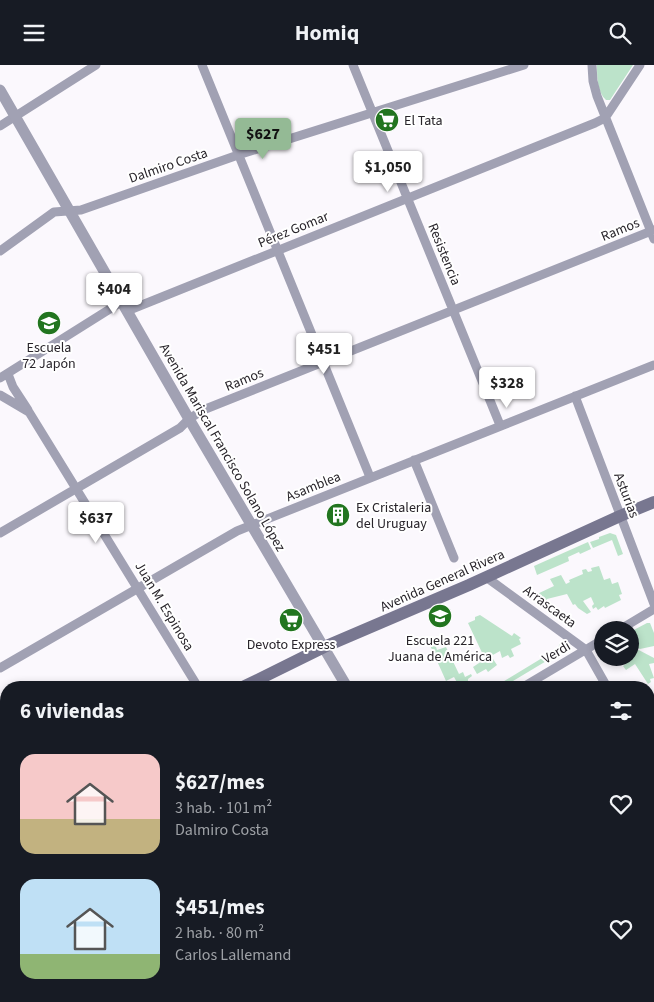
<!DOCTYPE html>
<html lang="es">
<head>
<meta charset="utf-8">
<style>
  :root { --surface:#171b24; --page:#20242c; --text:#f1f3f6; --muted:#9ea1a6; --accent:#94ba95 }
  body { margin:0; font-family:"Source Sans 3",sans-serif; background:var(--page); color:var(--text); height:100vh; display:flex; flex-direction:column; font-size:19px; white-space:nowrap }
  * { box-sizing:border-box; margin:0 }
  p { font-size:16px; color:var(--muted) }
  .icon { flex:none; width:28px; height:28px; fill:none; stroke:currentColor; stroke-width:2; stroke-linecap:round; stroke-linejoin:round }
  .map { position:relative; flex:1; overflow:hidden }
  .details { position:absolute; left:0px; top:616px; width:655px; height:321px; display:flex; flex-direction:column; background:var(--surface); border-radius:20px 20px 0 0; box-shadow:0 2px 8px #0003 }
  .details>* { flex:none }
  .tools { position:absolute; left:594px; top:556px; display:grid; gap:10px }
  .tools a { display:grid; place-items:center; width:45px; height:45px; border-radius:50%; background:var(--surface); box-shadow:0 2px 8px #0003; font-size:25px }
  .price { position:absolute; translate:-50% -42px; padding:0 11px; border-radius:5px; background:#fff; color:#222; font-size:16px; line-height:32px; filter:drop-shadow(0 1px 2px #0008) }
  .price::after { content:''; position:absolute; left:50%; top:30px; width:15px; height:11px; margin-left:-8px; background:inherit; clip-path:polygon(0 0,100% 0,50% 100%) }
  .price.current { background:var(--accent); color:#111 }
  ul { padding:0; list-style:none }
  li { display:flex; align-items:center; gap:15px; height:125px; padding:0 20px }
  li span { display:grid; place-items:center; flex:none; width:140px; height:100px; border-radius:15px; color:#555 }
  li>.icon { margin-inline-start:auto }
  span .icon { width:60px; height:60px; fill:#fffc; stroke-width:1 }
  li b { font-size:21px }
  h2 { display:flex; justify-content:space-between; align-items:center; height:60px; padding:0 20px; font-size:21px }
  header { display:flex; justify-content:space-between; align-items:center; height:65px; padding:0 20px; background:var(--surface); font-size:22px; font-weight:700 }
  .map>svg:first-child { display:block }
</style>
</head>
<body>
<header><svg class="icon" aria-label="menu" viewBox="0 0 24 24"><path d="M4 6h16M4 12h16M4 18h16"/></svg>Homiq<svg class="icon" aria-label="search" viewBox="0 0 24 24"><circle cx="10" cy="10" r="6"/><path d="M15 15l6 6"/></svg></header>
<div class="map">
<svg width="654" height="937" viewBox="0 0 654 937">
  <rect width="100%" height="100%" fill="#fbf8fd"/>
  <path fill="#f5e8fd" d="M216 931H347L330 937H218Z"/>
  <path fill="#bce3ca" d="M597 0H633L610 35H606C597 27 597 11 597 0Z
    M610 468 616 470 623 489 618 491 612 475 593 483 590 477 599 474V472Z
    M588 477 591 484 580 489 579 487 568 492 569 496 537 510 534 501Z
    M599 501 604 515 610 513 612 519 618 517 622 529 619 530 621 535 605 543 604 541 598 545 596 542 593 544 592 541 594 539 591 532 583 536 591 547 587 549 578 543 575 539 573 540 567 529 547 534 548 538 543 540 535 530 554 521 550 514 561 510 566 519 570 517 569 515 583 509 582 505 586 504 588 507 592 506 591 503Z
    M480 550 512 571 514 568 521 573 519 574 521 579 511 584 514 591 510 593 508 590 502 593 500 586 491 591 497 600 488 607 486 604 477 609 473 602 485 594 468 558 475 555V552Z
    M647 558H650L654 568V581L640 584 630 579V567Z
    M434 575 437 585 446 582 459 609 463 607 465 612 471 609 472 611 468 614V616L459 621 454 612 446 616 429 578Z
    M560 579 563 583V586L503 622H497L496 621 557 584Z
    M633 582 654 593V598L649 599 654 613 650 614 651 617 648 619 635 599 626 605 623 601 626 599 624 597 621 598 619 593 630 592V584Z
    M0 863 6 872V931H45L49 937H0Z
    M347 931H406L379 937H330Z
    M531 931H602L582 937H535Z"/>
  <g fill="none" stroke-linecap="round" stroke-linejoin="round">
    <path stroke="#a1a1b3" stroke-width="9" d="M202 0 370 412
      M353 0 500 360
      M592 0 593 16 597 31 654 174
      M0 61 96 0
      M0 186 54 147 81 145 238 90 524 0
      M127 246 595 58 605 53 640 0
      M8 309 13 322 28 345
      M0 313 121 237
      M0 330 29 347 198 622
      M575 331 654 539
      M414 395 454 493
      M0 468 180 363 189 354 203 345 654 165
      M486 512 586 585 607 622
      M619 565 654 544
      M0 603 237 466 654 300
      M523 622 602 575
      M649 668 654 665
      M649 695 654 704"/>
    <path stroke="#a1a1b3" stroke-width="11" d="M0 25 189 354 347 622"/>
    <path stroke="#787790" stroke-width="12" d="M243 622 324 582 469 520 620 451 654 437
      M0 739 6 736
      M0 818 6 828
      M0 852 6 861
      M53 931 57 937
      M74 931 78 937
      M410 937 442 931"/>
    <path stroke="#5a5977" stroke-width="12" d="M649 848 654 846
      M649 859 654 856
      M459 937 471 931
      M483 937 495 931"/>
  </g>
  <defs>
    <g id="supermarket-disc" transform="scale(1.25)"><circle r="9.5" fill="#22751f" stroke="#fff"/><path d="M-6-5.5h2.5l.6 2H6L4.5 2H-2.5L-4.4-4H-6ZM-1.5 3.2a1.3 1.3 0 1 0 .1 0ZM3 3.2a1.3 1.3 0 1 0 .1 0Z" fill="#fff"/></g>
    <g id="school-disc" transform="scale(1.25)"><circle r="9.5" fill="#22751f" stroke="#fff"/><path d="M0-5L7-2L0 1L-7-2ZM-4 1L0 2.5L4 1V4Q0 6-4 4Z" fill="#fff"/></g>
    <g id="building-disc" transform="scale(1.25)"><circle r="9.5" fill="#22751f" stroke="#fff"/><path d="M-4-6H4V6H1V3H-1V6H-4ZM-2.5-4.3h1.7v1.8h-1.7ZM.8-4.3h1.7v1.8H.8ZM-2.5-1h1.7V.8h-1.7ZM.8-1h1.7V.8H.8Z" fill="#fff"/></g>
  </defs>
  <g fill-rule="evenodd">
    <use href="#supermarket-disc" x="387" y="55"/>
    <use href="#school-disc" x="49" y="258"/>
    <use href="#building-disc" x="338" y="450"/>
    <use href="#school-disc" x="440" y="551"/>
    <use href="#supermarket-disc" x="291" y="555"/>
  </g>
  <g text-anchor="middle" stroke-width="4" stroke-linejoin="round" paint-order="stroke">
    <g font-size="14" fill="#28242a" stroke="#fff">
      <text x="404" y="60" text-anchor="start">El Tata</text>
      <text x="49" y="287">Escuela<tspan x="49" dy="16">72 Japón</tspan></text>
      <text x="356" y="447" text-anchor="start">Ex Cristaleria<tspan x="356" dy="16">del Uruguay</tspan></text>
      <text x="440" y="580">Escuela 221<tspan x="440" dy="16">Juana de América</tspan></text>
      <text x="291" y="584">Devoto Express</text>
    </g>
    <g font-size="14" fill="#28242a" stroke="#fff">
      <text transform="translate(168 100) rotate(-19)" y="5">Dalmiro Costa</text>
      <text transform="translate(293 164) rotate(-22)" y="5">Pérez Gomar</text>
      <text transform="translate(620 164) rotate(-22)" y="5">Ramos</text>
      <text transform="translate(445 189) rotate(68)" y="5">Resistencia</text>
      <text transform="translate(244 314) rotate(-22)" y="5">Ramos</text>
      <text transform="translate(223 382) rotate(60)" y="5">Avenida Mariscal Francisco Solano López</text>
      <text transform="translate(313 421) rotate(-22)" y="5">Asamblea</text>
      <text transform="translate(627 430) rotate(69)" y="5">Asturias</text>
      <text transform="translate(442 515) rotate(-24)" y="5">Avenida General Rivera</text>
      <text transform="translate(165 541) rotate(59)" y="5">Juan M. Espinosa</text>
      <text transform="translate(550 541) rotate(36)" y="5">Arrascaeta</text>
      <text transform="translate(556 587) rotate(-31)" y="5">Verdi</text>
    </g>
  </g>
</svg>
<div class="tools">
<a><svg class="icon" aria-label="layers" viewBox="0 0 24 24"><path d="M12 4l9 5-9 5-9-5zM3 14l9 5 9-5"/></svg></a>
</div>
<b class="price current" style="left:263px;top:95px">$627</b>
<b class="price" style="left:388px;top:128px">$1,050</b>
<b class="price" style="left:114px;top:250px">$404</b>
<b class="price" style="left:324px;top:310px">$451</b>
<b class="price" style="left:507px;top:344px">$328</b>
<b class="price" style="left:96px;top:479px">$637</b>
<section class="details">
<h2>6 viviendas<svg class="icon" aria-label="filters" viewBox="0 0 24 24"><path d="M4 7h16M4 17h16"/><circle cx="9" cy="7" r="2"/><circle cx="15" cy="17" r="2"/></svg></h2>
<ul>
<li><span style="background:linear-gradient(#f6c9c9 65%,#c2b280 0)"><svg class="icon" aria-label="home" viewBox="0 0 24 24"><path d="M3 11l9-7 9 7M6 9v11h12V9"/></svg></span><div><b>$627/mes</b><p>3 hab. · 101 m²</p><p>Dalmiro Costa</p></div><svg class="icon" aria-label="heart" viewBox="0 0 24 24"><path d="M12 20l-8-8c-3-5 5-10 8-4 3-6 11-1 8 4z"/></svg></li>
<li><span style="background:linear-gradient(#bfe0f5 75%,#8fb573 0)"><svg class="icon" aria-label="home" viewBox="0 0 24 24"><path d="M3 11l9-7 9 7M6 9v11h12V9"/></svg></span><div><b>$451/mes</b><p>2 hab. · 80 m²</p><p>Carlos Lallemand</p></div><svg class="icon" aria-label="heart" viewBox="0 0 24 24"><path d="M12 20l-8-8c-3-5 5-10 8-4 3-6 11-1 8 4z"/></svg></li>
</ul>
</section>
</div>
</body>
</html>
